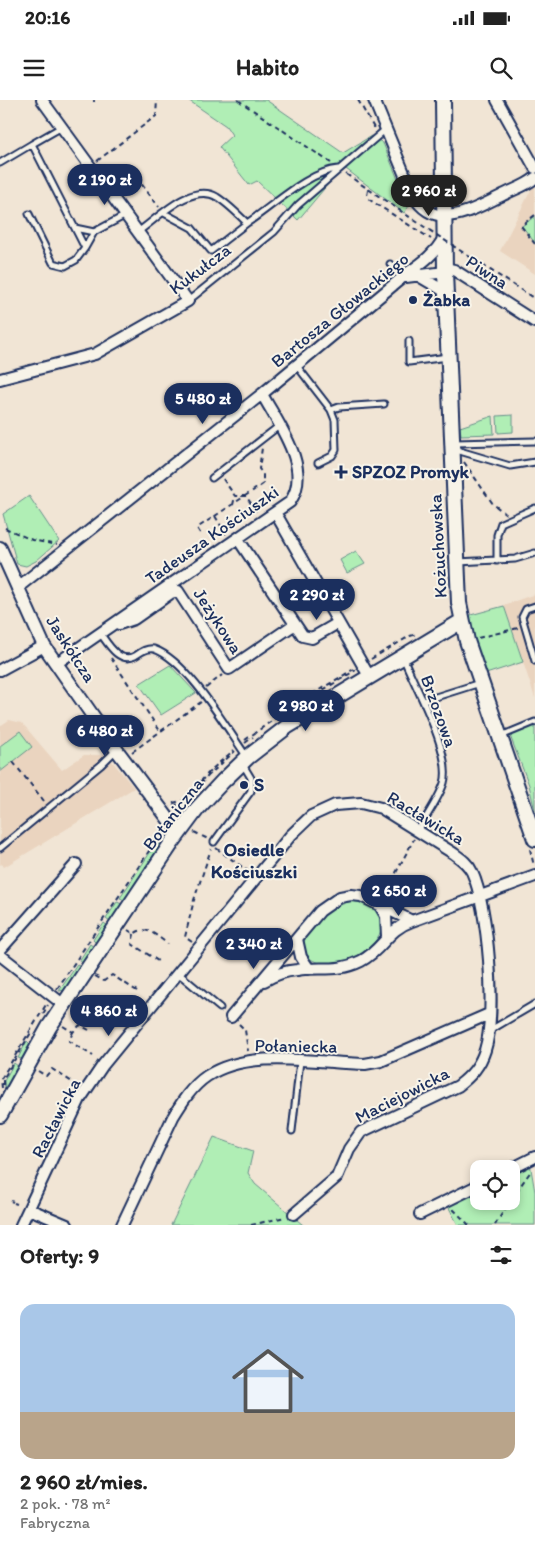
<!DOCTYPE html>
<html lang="pl">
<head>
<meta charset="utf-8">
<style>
  :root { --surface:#fff; --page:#f2f2f2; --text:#222; --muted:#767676; --line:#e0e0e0; --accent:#1b2f5e }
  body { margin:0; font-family:Itim,sans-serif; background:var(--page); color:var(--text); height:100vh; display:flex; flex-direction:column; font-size:19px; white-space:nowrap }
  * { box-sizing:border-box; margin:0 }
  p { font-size:16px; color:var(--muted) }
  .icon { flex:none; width:28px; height:28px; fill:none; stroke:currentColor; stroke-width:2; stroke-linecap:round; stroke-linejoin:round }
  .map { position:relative; height:1125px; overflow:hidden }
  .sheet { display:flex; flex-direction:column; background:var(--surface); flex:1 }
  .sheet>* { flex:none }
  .buttons { position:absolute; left:470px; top:1060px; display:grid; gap:10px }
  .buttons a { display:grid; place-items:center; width:50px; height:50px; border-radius:10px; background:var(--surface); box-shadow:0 2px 8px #0003; font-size:25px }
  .price { position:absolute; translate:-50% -42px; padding:0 11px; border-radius:18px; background:var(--accent); color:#fff; font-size:16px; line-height:32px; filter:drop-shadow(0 1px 2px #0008) }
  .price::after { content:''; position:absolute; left:50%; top:30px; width:15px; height:11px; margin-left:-8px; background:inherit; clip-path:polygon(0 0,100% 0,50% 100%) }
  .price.on { background:#222; color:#fff }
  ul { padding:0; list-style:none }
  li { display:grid; align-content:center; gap:10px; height:265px; padding:0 20px }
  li+li { border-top:1px solid var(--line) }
  li span { display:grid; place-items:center; height:155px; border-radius:15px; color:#555 }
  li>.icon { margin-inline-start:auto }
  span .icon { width:90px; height:90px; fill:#fffc; stroke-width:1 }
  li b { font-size:21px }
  h2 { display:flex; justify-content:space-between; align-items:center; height:60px; padding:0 20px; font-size:21px }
  .status { display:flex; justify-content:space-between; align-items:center; height:35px; padding:0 25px; background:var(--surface); direction:ltr }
  .status svg { height:14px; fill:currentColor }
  header { display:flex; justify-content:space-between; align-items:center; height:65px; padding:0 20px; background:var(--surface); font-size:22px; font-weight:800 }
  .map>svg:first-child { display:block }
</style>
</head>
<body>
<div class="status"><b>20:16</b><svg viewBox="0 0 49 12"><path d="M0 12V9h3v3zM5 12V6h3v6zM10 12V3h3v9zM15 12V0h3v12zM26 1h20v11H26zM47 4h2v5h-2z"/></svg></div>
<header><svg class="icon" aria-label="menu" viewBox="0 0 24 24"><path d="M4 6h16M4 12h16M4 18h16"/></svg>Habito<svg class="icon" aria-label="search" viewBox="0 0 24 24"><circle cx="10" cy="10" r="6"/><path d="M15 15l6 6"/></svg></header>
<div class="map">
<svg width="535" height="1125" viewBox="0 0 535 1125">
  <rect width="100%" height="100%" fill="#f1e5d5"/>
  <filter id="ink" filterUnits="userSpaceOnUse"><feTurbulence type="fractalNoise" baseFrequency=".02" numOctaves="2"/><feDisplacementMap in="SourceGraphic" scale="10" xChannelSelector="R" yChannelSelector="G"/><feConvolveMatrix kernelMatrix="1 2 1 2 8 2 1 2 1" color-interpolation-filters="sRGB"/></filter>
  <g filter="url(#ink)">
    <path fill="#ead4bf" d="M535 82V174L500 151Z
      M535 494V598L504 505Z
      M9 620 22 623 62 670 84 655H107L134 688 4 767 2 764 0 765V626Z"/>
    <path fill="#b0eeb5" stroke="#668e8a" d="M188 0H266L343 53 371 36 383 43 409 106 404 113 346 69 334 77 298 120 257 81 249 85 219 47 232 35 226 26Z
      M535 116V143L522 126Z
      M513 315V332L498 333 497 316Z
      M493 316 494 334 461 335 460 327Z
      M29 396 59 441 36 461 26 466 17 464 3 414Z
      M356 451 365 464 347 473 340 460Z
      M504 506 523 562 486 574 467 516Z
      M170 565 196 593 161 615 139 584Z
      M535 622V711L529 685 509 633Z
      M20 631 32 647 0 672V646Z
      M157 742 159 743 157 750 124 800 120 798Z
      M352 801C415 808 366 870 327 864 274 858 322 807 352 801Z
      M117 802 122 804 110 822 106 819Z
      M104 823 108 826 96 843 93 840Z
      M90 844 94 847 83 863 79 861Z
      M77 865 81 867 66 890 59 891Z
      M27 941 32 946 25 960 18 958Z
      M14 963 19 967 6 993 4 981Z
      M214 1037 253 1051 248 1073 255 1084 303 1125H171Z
      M530 1063 535 1092V1125H458L447 1104 479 1088V1101H511V1072Z"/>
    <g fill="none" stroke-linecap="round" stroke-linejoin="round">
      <g stroke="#1b2f5e" stroke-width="9">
        <path id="service" d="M0 63 32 44
          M164 113 192 128 211 151 247 123
          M29 114 53 163 65 166 76 160 85 148 32 44 60 28
          M75 128 94 132 126 115
          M139 131C159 117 192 82 217 97 228 104 238 114 247 123 273 106 309 71 338 69
          M85 148 94 132
          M390 164 403 177
          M188 201 274 132 298 105 386 29
          M409 241V262L448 257
          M297 266 331 310 335 320 336 350 332 356 318 363
          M331 310 339 307 384 304
          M455 343 535 341
          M453 349 510 366 535 362
          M212 378 279 326
          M497 461V435L501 423 535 408
          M458 462 515 459 535 453
          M535 506 526 509 522 517 535 561
          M100 533C108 544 119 564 135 556 141 552 146 548 154 549 188 561 226 627 247 657
          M403 557C414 585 453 654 444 683 439 699 426 716 418 731
          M423 601 480 583
          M501 636 535 622
          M214 742 251 691V678L242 663
          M0 748 101 665 116 650
          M178 873 220 908
          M489 931 535 904
          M292 1031 300 961"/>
      </g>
      <g stroke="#1b2f5e" stroke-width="14">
        <path id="minor" d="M374 0 413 95C435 133 472 110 501 96 512 90 526 86 535 78
          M497 0 535 68
          M445 168 454 170 535 222
          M417 175 446 192
          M406 177 445 172
          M0 279 95 254 188 201 42 0
          M276 414 369 576
          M238 439 303 536 312 538 338 523
          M17 488 262 294 409 172C424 162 435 153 444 138
          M119 524 134 519 171 493 178 491 229 569 295 524
          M57 563 290 402C313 369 278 324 262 294
          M0 570 44 546
          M379 804 386 816 387 836
          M297 839 301 857 309 869
          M0 850 76 764
          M0 855 64 905
          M264 881C274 875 285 871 297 870 321 866 337 873 361 861 384 849 386 830 412 821
          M231 917 320 811 340 797 351 795 361 796 412 821 535 776
          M511 1069 535 1057
          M29 1109 67 1125
          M420 1114 479 1085
          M21 1125 80 999 103 965 291 735 311 716 335 705 361 703 381 708 453 753C460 758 468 763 472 772 488 806 497 914 485 950 480 966 471 976 458 986L361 1032 349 1049 337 1077 294 1114
          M122 1125 173 1017C182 1002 192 986 207 976 250 948 317 963 365 964L381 961 489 914"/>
      </g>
      <g stroke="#1b2f5e" stroke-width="16">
        <path id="tertiary" d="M0 448 44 546 116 649 179 733"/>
      </g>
      <g stroke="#1b2f5e" stroke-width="18">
        <path id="secondary" d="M443 0 445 172 459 503 467 541 535 739
          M0 1015 49 927 171 744 197 709 223 681 248 657 288 626 462 521"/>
      </g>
      <path stroke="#1b2f5e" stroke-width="2" stroke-dasharray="5 4" stroke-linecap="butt" d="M94 0V2
        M238 0 331 63
        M358 0 374 28
        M97 61 156 16 157 0
        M346 74 414 120
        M115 85 133 73 159 107
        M368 90 367 96 370 100 431 139
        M535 115 521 126 535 144
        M467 155 535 199
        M477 173 482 165
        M464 362 493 404 506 414
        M223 379 235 396H246L258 414
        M233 405 235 396
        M215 416 226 434
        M5 428 32 440 57 445
        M200 433 197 428 263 384V374L259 369 262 348
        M478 538 518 528
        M111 558 160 631
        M371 559 410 536 417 534
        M206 588 222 575
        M323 590 356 570
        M245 640 291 607 354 569
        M245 643 253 637
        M132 652 201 602
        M13 662 44 701
        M173 703 184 700 211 670 234 650
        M173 706 187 701 208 676 235 651
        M194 732 208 739
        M216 748 249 772
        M530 749 534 766
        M383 797 414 739
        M128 830 134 834C146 824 158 837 168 844
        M134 834 132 844 161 863
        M192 842 185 837 194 800 211 749
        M95 876 104 881 112 875 137 891
        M57 889 153 745 159 740
        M43 914 48 905
        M239 924 245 930 248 951
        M63 926 73 932 80 925 89 930
        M73 932 69 941 93 956
        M38 971 46 976 52 969 72 982
        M3 985V979L32 931
        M2 988 1 979 47 903
        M511 1099 531 1071
        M11 1101 13 1102
        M14 1103 17 1104
        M453 1109 469 1125
        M251 1125 285 1117
        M495 1125 510 1101"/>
      <use href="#service" stroke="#f7f3e8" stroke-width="5"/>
      <use href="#minor" stroke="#f7f3e8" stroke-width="10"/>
      <use href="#tertiary" stroke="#f7f3e8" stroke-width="12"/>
      <use href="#secondary" stroke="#f7f3e8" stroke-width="14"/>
      <path stroke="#1b2f5e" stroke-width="2" stroke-dasharray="5 4" stroke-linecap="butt" d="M414 120 467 155"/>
    </g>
  </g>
  <g fill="#1b2f5e" stroke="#f7f3e8" stroke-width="2">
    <circle cx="413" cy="200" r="5"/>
    <path d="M338.5 364.5h5v5h5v5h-5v5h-5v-5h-5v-5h5z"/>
    <circle cx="244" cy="685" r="5"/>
  </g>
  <g text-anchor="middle" stroke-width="4" stroke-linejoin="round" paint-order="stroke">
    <g font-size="18" fill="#1b2f5e" stroke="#f7f3e8">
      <text transform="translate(200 169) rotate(-37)" y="6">Kukułcza</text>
      <text transform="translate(487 172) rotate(33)" y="6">Piwna</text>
      <text transform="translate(340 210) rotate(-39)" y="6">Bartosza Głowackiego</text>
      <text transform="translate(212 435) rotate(-35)" y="6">Tadeusza Kościuszki</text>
      <text transform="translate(438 446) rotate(-93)" y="6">Kożuchowska</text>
      <text transform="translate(218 521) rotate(57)" y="6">Jeżykowa</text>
      <text transform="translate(71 549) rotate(57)" y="6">Jaskółcza</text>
      <text transform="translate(439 611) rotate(70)" y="6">Brzozowa</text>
      <text transform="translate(173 714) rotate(-52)" y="6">Botaniczna</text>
      <text transform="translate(426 718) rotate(31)" y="6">Racławicka</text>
      <text transform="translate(296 946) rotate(1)" y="6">Połaniecka</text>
      <text transform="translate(402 995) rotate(-27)" y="6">Maciejowicka</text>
      <text transform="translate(56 1018) rotate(-63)" y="6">Racławicka</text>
    </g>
    <g font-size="18" font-weight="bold" fill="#1b2f5e" stroke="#f7f3e8" text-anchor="start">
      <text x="423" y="206">Żabka</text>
      <text x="352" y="378">SPZOZ Promyk</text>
      <text x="254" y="691">S</text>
    </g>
    <g font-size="19" font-weight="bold" fill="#1b2f5e" stroke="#f7f3e8">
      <text x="254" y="756">Osiedle<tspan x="254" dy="22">Kościuszki</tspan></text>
    </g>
  </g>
</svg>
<div class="buttons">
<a><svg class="icon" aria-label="locate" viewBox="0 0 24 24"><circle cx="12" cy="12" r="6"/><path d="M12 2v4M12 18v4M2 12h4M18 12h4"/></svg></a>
</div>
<b class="price" style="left:105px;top:106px">2 190 zł</b>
<b class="price on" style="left:429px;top:117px">2 960 zł</b>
<b class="price" style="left:203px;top:325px">5 480 zł</b>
<b class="price" style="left:317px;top:521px">2 290 zł</b>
<b class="price" style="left:306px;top:632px">2 980 zł</b>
<b class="price" style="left:105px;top:657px">6 480 zł</b>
<b class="price" style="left:399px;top:817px">2 650 zł</b>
<b class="price" style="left:254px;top:870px">2 340 zł</b>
<b class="price" style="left:109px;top:937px">4 860 zł</b>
</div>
<section class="sheet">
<h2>Oferty: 9<svg class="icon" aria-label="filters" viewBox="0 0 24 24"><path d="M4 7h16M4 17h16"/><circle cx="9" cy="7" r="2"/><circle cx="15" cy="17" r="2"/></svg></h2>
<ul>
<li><span style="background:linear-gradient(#a9c7e8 70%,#b9a48a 0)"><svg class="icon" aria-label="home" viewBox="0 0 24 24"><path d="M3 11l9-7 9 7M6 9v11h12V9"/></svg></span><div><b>2 960 zł/mies.</b><p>2 pok. · 78 m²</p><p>Fabryczna</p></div></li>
</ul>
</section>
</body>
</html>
